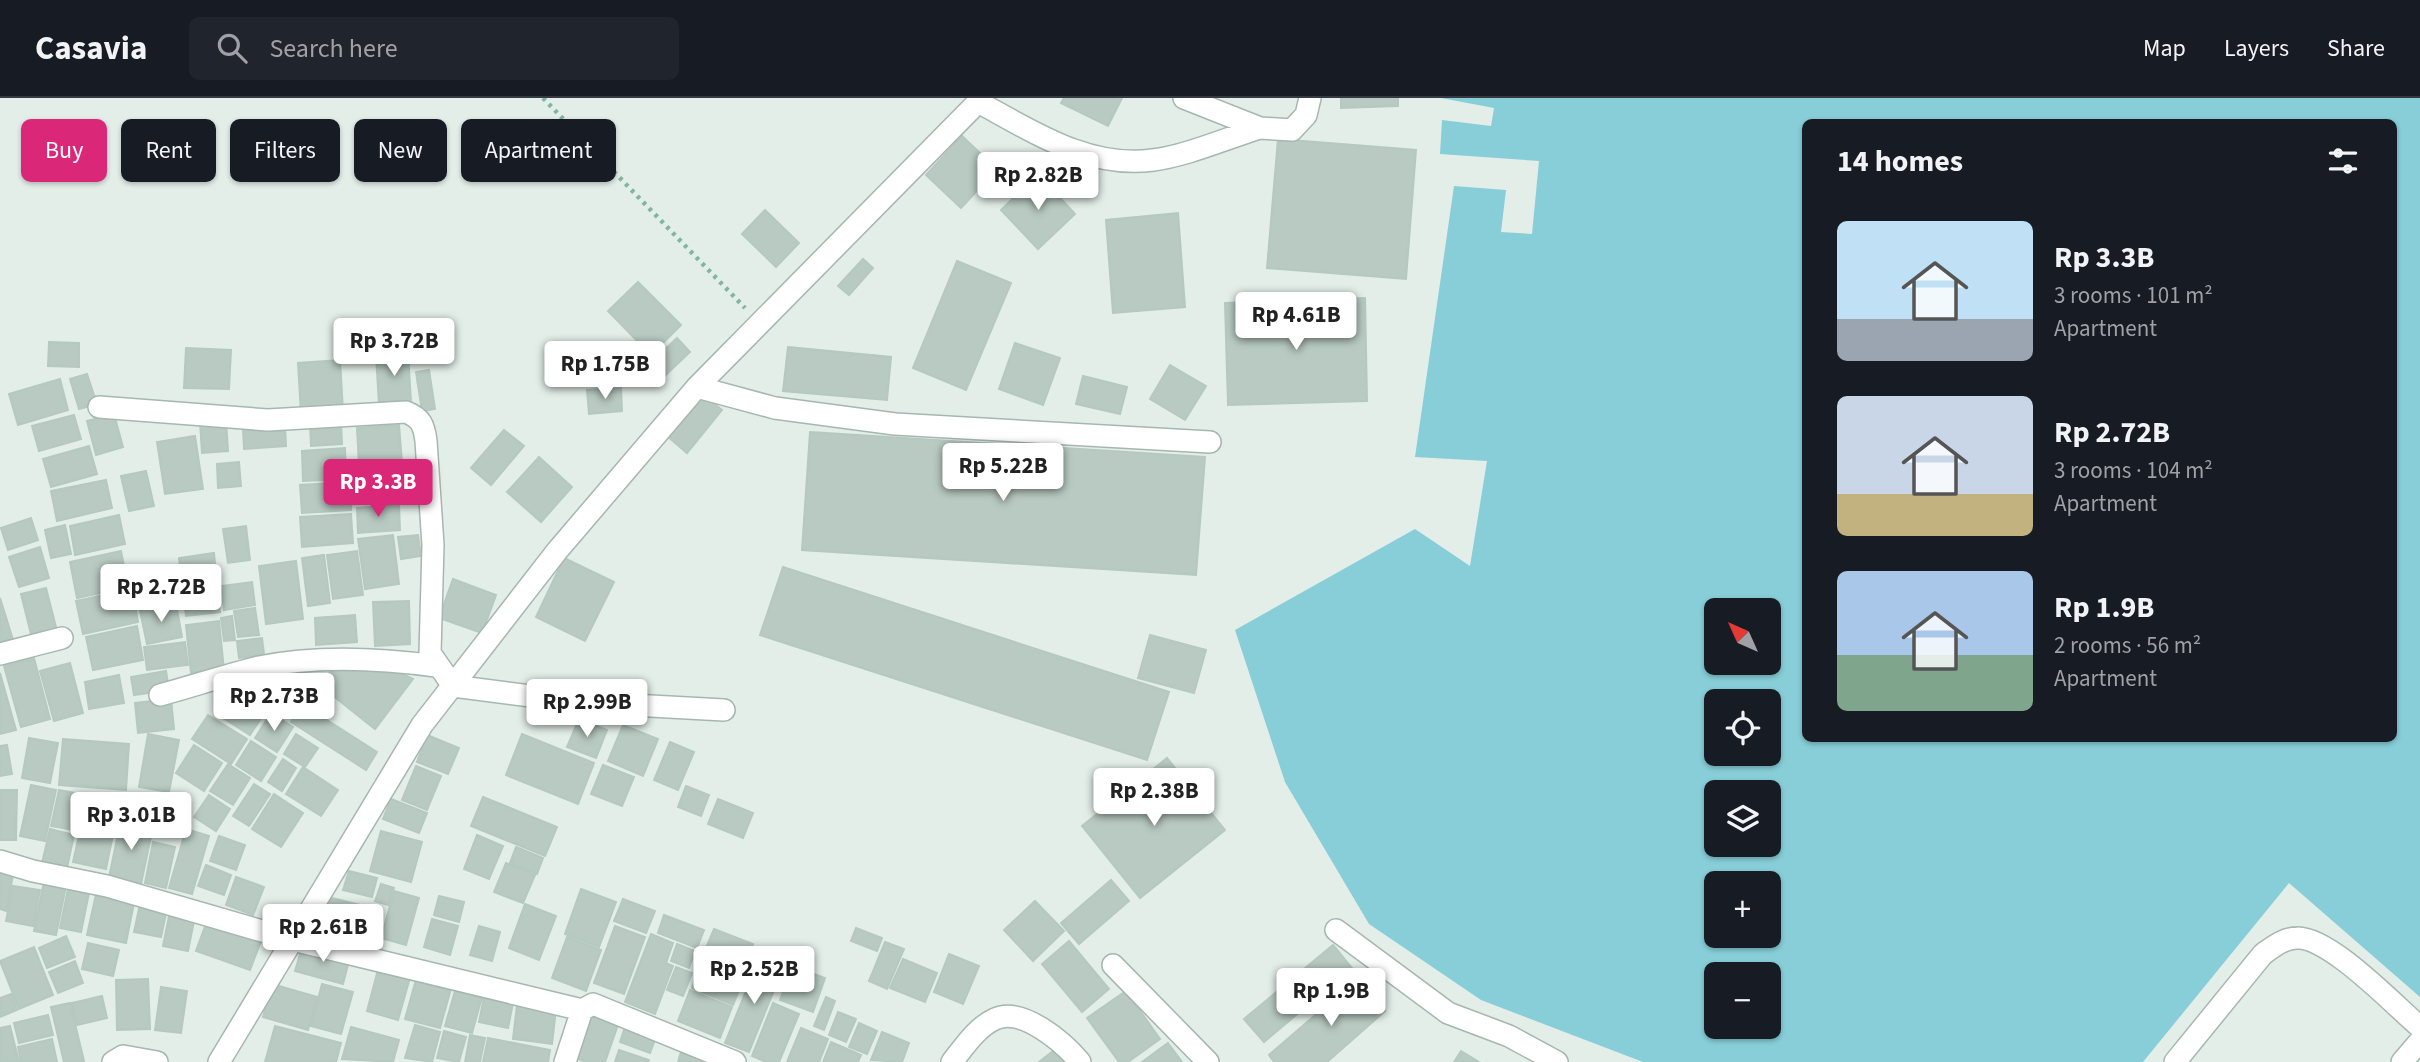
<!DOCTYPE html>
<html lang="en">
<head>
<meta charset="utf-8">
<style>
  :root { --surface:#171b24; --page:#20242c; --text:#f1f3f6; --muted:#9ea1a6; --line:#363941; --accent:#db2777 }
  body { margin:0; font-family:"Source Sans 3",sans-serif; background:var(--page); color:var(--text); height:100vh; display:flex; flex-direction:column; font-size:26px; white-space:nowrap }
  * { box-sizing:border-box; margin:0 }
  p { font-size:23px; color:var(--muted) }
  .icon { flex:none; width:38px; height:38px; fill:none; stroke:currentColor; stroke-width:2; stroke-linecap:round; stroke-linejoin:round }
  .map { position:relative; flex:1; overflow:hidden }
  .side { position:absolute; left:1802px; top:21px; width:595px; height:623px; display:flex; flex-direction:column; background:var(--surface); border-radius:10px; box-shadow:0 2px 5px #0004 }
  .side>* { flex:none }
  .hud { position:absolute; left:21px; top:21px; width:665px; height:63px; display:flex; gap:14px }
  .needle { width:46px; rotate:315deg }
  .buttons { position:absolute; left:1704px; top:500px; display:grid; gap:14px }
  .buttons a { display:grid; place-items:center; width:77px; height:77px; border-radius:10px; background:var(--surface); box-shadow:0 2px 5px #0004; font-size:35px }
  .price { position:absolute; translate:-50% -60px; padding:0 16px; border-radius:7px; background:#fff; color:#222; font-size:23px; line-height:46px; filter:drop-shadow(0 2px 4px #0008) }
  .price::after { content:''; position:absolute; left:50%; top:42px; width:21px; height:16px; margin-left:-10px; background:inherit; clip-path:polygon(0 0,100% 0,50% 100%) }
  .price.on { background:var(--accent); color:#fff }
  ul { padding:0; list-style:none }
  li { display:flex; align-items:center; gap:21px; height:175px; padding:0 35px }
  li span { display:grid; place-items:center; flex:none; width:196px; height:140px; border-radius:10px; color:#555 }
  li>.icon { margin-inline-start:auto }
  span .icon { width:84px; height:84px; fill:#fffc; stroke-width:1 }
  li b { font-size:30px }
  h2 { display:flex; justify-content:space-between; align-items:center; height:84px; padding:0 35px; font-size:30px }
  .pill { padding:0 24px; border-radius:10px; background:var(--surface); box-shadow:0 2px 5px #0004; font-size:24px; line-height:63px }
  .pill.on { background:var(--accent); color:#fff }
  header { display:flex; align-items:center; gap:42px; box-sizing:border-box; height:98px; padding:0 35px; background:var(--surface); border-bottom:2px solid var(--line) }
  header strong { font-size:33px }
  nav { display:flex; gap:38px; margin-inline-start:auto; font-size:24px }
  .search { width:490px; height:63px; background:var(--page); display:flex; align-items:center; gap:18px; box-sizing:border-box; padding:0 24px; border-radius:10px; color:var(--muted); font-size:26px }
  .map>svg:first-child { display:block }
</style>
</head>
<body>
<header>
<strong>Casavia</strong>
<div class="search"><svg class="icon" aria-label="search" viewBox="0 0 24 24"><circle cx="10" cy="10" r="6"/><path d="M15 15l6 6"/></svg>Search here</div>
<nav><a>Map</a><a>Layers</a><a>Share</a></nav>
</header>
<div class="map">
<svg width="2420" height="964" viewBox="0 0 2420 964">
  <rect width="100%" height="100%" fill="#e3eee9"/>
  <path fill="#87ced8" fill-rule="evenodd" d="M1441 0H2420V899L2289 785 2143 964H1643L1481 902 1369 826 1285 684 1235 532 1415 431 1470 468 1487 363 1415 359 1454 88 1506 92 1501 134 1532 136 1539 63 1440 56 1442 22 1491 28 1494 10ZM1806 24H2394V640H1806ZM1717 513H1769V565H1717ZM1717 604H1769V656H1717ZM1717 695H1769V747H1717ZM1717 786H1769V838H1717ZM1717 877H1769V929H1717Z"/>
  <path fill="#b8cac2" stroke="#b5c9c0" stroke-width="2" d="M1064 0H1122L1108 28 1061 5Z
    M1341 0H1398V8L1341 10Z
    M962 38 997 71 961 110 926 77Z
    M1278 41 1416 52 1406 181 1267 170Z
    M1038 76 1075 116 1038 151 1001 112Z
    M765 112 799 145 776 169 742 136Z
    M1178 115 1185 209 1113 215 1106 122Z
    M863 161 873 170 849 197 838 188Z
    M957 163 1011 185 966 292 913 270Z
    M638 184 681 227 651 257 608 213Z
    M1365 200 1367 303 1228 307 1225 205Z
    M677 240 690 254 655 287 642 273Z
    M49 244 79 245V269L48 268Z
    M1015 245 1060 260 1043 307 999 291Z
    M788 249 891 259 887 302 783 293Z
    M186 250 231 252 229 291 184 290Z
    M408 254 411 304 379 306 376 257Z
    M340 262 343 313 301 316 298 265Z
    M1170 267 1206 288 1185 322 1150 301Z
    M429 272 435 311 422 313 416 274Z
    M87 276 97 306 79 311 70 281Z
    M1083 278 1127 289 1120 316 1076 306Z
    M60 281 68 312 18 327 9 296Z
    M621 290 622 313 589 316 587 292Z
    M703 297 722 312 687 355 668 339Z
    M114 316 123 349 96 357 87 323Z
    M74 317 81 341 39 353 32 328Z
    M226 322 228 353 202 355 200 324Z
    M341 325 342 346 311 348 310 327Z
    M399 327 402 365 359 368 357 330Z
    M285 328 286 348 244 351 243 331Z
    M504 332 524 348 491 387 471 370Z
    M810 334 1205 359 1196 477 802 452Z
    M195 338 203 391 165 396 157 344Z
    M89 348 97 376 51 389 43 361Z
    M345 350 346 381 303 383 302 353Z
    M539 359 572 389 541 424 507 394Z
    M239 364 241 388 218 390 217 366Z
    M146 373 154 408 129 413 121 378Z
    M399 377 401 401 358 404 356 380Z
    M106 382 112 410 57 423 51 393Z
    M350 384 351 412 302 415 300 387Z
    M399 407 400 432 358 435 357 410Z
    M351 416 353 445 302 449 300 419Z
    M119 417 125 446 75 457 70 428Z
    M31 420 38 442 8 452 1 430Z
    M65 427 71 456 51 460 45 432Z
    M246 428 250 462 228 465 223 431Z
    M393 437 399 486 365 491 358 441Z
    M418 437 421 458 401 461 398 439Z
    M40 449 49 480 19 489 9 459Z
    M121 453 128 489 77 500 70 464Z
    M357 453 363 497 333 501 327 457Z
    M214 455 220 514 186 518 179 460Z
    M324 457 330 505 308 508 302 460Z
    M564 460 614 484 585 543 536 519Z
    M296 463 303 521 266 526 259 468Z
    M177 468 180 495 138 500 135 473Z
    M783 469 1169 594 1147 662 760 537Z
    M453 481 496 497 482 535 439 520Z
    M252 484 255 507 224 512 221 488Z
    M46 490 57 533 32 540 21 496Z
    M132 491 138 524 83 536 76 503Z
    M0 500 15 548 0 553Z
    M409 503 410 546 375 548 373 504Z
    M176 506 182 539 147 546 140 513Z
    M255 510 259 537 238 539 234 513Z
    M355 517 357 544 316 547 315 520Z
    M232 518 235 542 224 543 221 520Z
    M219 523 224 572 191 575 186 527Z
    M137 528 143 562 93 572 86 539Z
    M1150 537 1206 552 1194 595 1138 580Z
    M262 540 264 556 239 560 237 543Z
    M185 544 188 567 147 572 144 549Z
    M34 560 50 621 21 629 4 568Z
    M70 565 83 615 54 623 40 573Z
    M264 572 276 578 270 592 258 587Z
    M331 572 396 573 413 581 375 631 322 589Z
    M166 573 169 592 134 597 131 579Z
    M0 575 16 632 0 636Z
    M119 577 124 605 89 611 85 584Z
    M240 587 270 606 250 637 220 618Z
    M171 601 174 631 138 635 135 605Z
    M302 606 377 654 366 672 291 624Z
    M271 615 293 629 277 654 255 640Z
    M208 617 247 641 231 666 192 641Z
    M579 621 607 632 596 660 567 649Z
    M623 627 658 641 643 678 608 663Z
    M148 636 179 642 169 694 139 689Z
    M296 636 318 650 305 669 284 656Z
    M522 636 594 665 578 706 506 677Z
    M427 637 459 650 448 676 417 664Z
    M29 640 58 645 50 685 22 680Z
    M63 641 129 646 126 692 59 687Z
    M251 643 276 659 261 683 236 667Z
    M670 644 694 654 678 692 654 682Z
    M7 647 12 676 0 678V648Z
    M194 647 222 665 204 693 176 675Z
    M1167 660 1225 732 1140 800 1082 728Z
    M283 661 296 670 282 693 268 684Z
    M228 666 250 680 233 707 210 693Z
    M603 667 634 679 622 708 591 696Z
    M416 668 441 678 427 712 402 702Z
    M303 669 338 692 321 718 286 696Z
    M254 686 270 696 249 728 233 718Z
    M31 687 56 692 45 743 20 738Z
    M686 688 709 697 701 718 678 709Z
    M0 692H17L16 742H0Z
    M59 692 81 696 74 732 51 728Z
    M127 696 163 701 159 724 124 719Z
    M274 696 303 715 281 749 252 731Z
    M89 697 113 700 111 715 87 712Z
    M209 697 230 711 216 733 194 719Z
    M483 699 557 729 545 758 471 728Z
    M391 701 427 715 419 735 383 721Z
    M718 701 753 715 743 740 708 726Z
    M84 715 116 722 106 771 73 764Z
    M121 722 153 729 141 786 109 779Z
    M50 731 74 737 67 770 42 765Z
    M186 731 209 738 192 796 169 790Z
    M381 733 422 744 411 784 370 773Z
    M477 737 503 748 489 781 464 771Z
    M219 738 245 747 236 772 210 763Z
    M153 744 175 749 166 790 145 785Z
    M516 749 543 760 537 776 510 765Z
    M506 765 535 777 523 805 494 794Z
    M206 767 231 777 224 797 198 788Z
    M0 770 14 772 6 813 0 811Z
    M349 773 377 780 372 799 343 792Z
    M45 779 67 783 56 837 34 833Z
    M236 779 264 789 253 817 226 807Z
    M1111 782 1129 803 1079 846 1061 825Z
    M69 786 90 790 81 834 60 830Z
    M381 786 394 790 388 807 375 803Z
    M13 788 40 792 33 828 6 823Z
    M581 791 616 804 599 849 565 836Z
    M97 792 135 800 126 845 87 837Z
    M394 793 419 800 406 847 381 840Z
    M324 798 372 810 363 848 314 836Z
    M439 798 464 804 459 824 434 817Z
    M623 801 655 813 646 835 614 823Z
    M1035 803 1064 833 1033 863 1004 832Z
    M140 806 167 811 161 839 134 834Z
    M525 806 556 818 539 862 509 850Z
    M170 813 195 818 188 853 163 848Z
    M664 817 704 832 697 850 658 835Z
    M432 821 458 828 450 857 424 849Z
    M207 823 261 843 250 872 196 853Z
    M479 828 500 834 492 863 470 857Z
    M615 828 645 839 624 896 594 885Z
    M856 830 882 840 877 853 851 843Z
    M714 831 753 846 739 879 700 864Z
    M651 836 673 845 666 865 673 868 655 916 625 904Z
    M66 838 75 859 47 870 39 850Z
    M567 839 601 852 586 893 552 880Z
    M1069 843 1109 891 1082 914 1042 866Z
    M885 844 904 851 887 891 869 883Z
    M88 845 119 852 113 878 82 871Z
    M303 846 350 859 343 886 295 873Z
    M677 846 695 853 689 870 671 863Z
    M1333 847 1352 870 1264 944 1244 921Z
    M34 849 53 897 19 911 0 863Z
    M949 856 979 868 963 906 934 894Z
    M759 861 783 870 749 954 725 945Z
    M903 861 937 875 925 904 890 890Z
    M75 863 83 885 58 895 49 874Z
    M379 868 411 876 398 922 367 913Z
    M700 868 742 885 733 907 692 890Z
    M793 868 825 880 813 914 780 902Z
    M676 869 692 875 683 898 667 892Z
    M417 878 452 887 440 930 405 921Z
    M148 881 150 931 117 932 116 882Z
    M1357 881 1385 913 1327 964H1274L1269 957Z
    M272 886 317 899 308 932 263 919Z
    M322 886 353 894 341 936 311 928Z
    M457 886 484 892 472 935 445 928Z
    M161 889 187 893 181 935 155 932Z
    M690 892 732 909 720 940 678 923Z
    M1126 893 1160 941 1128 964H1119L1087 920Z
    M11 896 17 912 0 919V900Z
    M102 898 107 920 77 927 72 905Z
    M484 899 513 905 508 930 479 924Z
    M826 899 835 903 824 932 814 928Z
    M70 905 84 963 80 964H64L51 909Z
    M773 905 799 916 779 964H766L752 958Z
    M517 907 556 911 552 946 513 941Z
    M588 914 619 924 605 964H586L572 959Z
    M838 914 856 921 846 944 829 937Z
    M48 917 53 937 19 945 14 925Z
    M859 925 877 933 867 956 849 949Z
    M415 927 440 934 432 964 405 960Z
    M10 928 19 964H0V930Z
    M275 928 341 945 336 964H265Z
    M351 929 399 942 393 964 342 961Z
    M625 929 656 939 650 955 620 944Z
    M801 930 828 941 819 964H787Z
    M444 933 466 939 459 964 437 960Z
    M882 934 909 945 902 964 871 962Z
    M470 937 485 940 480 964H465Z
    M488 940 550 952 548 964H483Z
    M52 941 57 964H21L18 949Z
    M831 944 861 957 858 964H823Z
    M1168 945 1182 964H1142Z
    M1057 950 1068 964H1039Z
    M619 952 649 962 648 964H615Z
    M1461 953 1479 964H1454Z
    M681 954 711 964H678Z"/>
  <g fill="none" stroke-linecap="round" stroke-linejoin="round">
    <g stroke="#a5b7b0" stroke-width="24">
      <path id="minor" d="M1184 0 1260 30 1292 32 1306 17 1310 0
        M978 4C1032 33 1088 71 1153 62 1186 58 1227 40 1260 30
        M697 289 775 310 895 326 1210 344
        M99 309 268 322 406 314C421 320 424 327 426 343L433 447 430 555 453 588 577 604 724 612
        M0 556 62 540
        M160 597C193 588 226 577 259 569 317 557 377 560 436 568
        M0 763 33 773 107 788 293 842 582 912 593 906 735 964
        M1336 832 1448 915 1509 938 1557 964
        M1113 867 1208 964
        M113 964 123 958 157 964
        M219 964 422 627 557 453 697 289 982 0
        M565 964 582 912
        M952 964C964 949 977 929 995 921 1022 908 1064 945 1080 964
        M2175 964 2263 856C2273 849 2284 840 2297 840 2330 839 2394 907 2420 929
        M2402 964 2420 943"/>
    </g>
    <path stroke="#81b5a3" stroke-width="4.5" stroke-dasharray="3.5 5" stroke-linecap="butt" d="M543 0 745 210"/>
    <use href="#minor" stroke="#fff" stroke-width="21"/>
  </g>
</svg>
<div class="buttons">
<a><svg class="needle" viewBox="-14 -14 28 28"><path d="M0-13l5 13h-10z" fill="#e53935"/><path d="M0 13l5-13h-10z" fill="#9ea1a6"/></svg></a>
<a><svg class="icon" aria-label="locate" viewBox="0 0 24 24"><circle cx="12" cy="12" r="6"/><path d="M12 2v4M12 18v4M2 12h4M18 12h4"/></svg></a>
<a><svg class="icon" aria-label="layers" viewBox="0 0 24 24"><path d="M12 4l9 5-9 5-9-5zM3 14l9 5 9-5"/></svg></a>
<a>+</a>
<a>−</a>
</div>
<b class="price" style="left:1038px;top:114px">Rp 2.82B</b>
<b class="price" style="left:1296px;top:254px">Rp 4.61B</b>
<b class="price" style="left:394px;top:280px">Rp 3.72B</b>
<b class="price" style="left:605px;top:303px">Rp 1.75B</b>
<b class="price" style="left:1003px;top:405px">Rp 5.22B</b>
<b class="price on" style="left:378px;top:421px">Rp 3.3B</b>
<b class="price" style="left:161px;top:526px">Rp 2.72B</b>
<b class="price" style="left:274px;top:635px">Rp 2.73B</b>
<b class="price" style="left:587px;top:641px">Rp 2.99B</b>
<b class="price" style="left:1154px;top:730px">Rp 2.38B</b>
<b class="price" style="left:131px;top:754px">Rp 3.01B</b>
<b class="price" style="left:323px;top:866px">Rp 2.61B</b>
<b class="price" style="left:754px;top:908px">Rp 2.52B</b>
<b class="price" style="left:1331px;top:930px">Rp 1.9B</b>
<div class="hud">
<a class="pill on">Buy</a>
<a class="pill">Rent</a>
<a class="pill">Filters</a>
<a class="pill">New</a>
<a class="pill">Apartment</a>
</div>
<section class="side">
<h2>14 homes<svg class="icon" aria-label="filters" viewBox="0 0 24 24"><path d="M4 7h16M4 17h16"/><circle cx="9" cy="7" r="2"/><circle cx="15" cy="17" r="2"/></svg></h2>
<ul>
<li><span style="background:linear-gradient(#bfe0f5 70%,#9aa5b1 0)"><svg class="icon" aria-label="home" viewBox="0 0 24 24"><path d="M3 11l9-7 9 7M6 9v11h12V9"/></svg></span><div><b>Rp 3.3B</b><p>3 rooms · 101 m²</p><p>Apartment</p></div></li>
<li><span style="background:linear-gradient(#c9d6e8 70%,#c2b280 0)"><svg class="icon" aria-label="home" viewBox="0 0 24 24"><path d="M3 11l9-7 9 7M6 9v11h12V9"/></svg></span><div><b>Rp 2.72B</b><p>3 rooms · 104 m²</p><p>Apartment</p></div></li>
<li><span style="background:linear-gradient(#a9c7e8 60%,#7fa58c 0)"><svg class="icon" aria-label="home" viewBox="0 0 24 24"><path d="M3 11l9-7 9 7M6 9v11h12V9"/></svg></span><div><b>Rp 1.9B</b><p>2 rooms · 56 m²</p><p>Apartment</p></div></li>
</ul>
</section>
</div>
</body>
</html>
